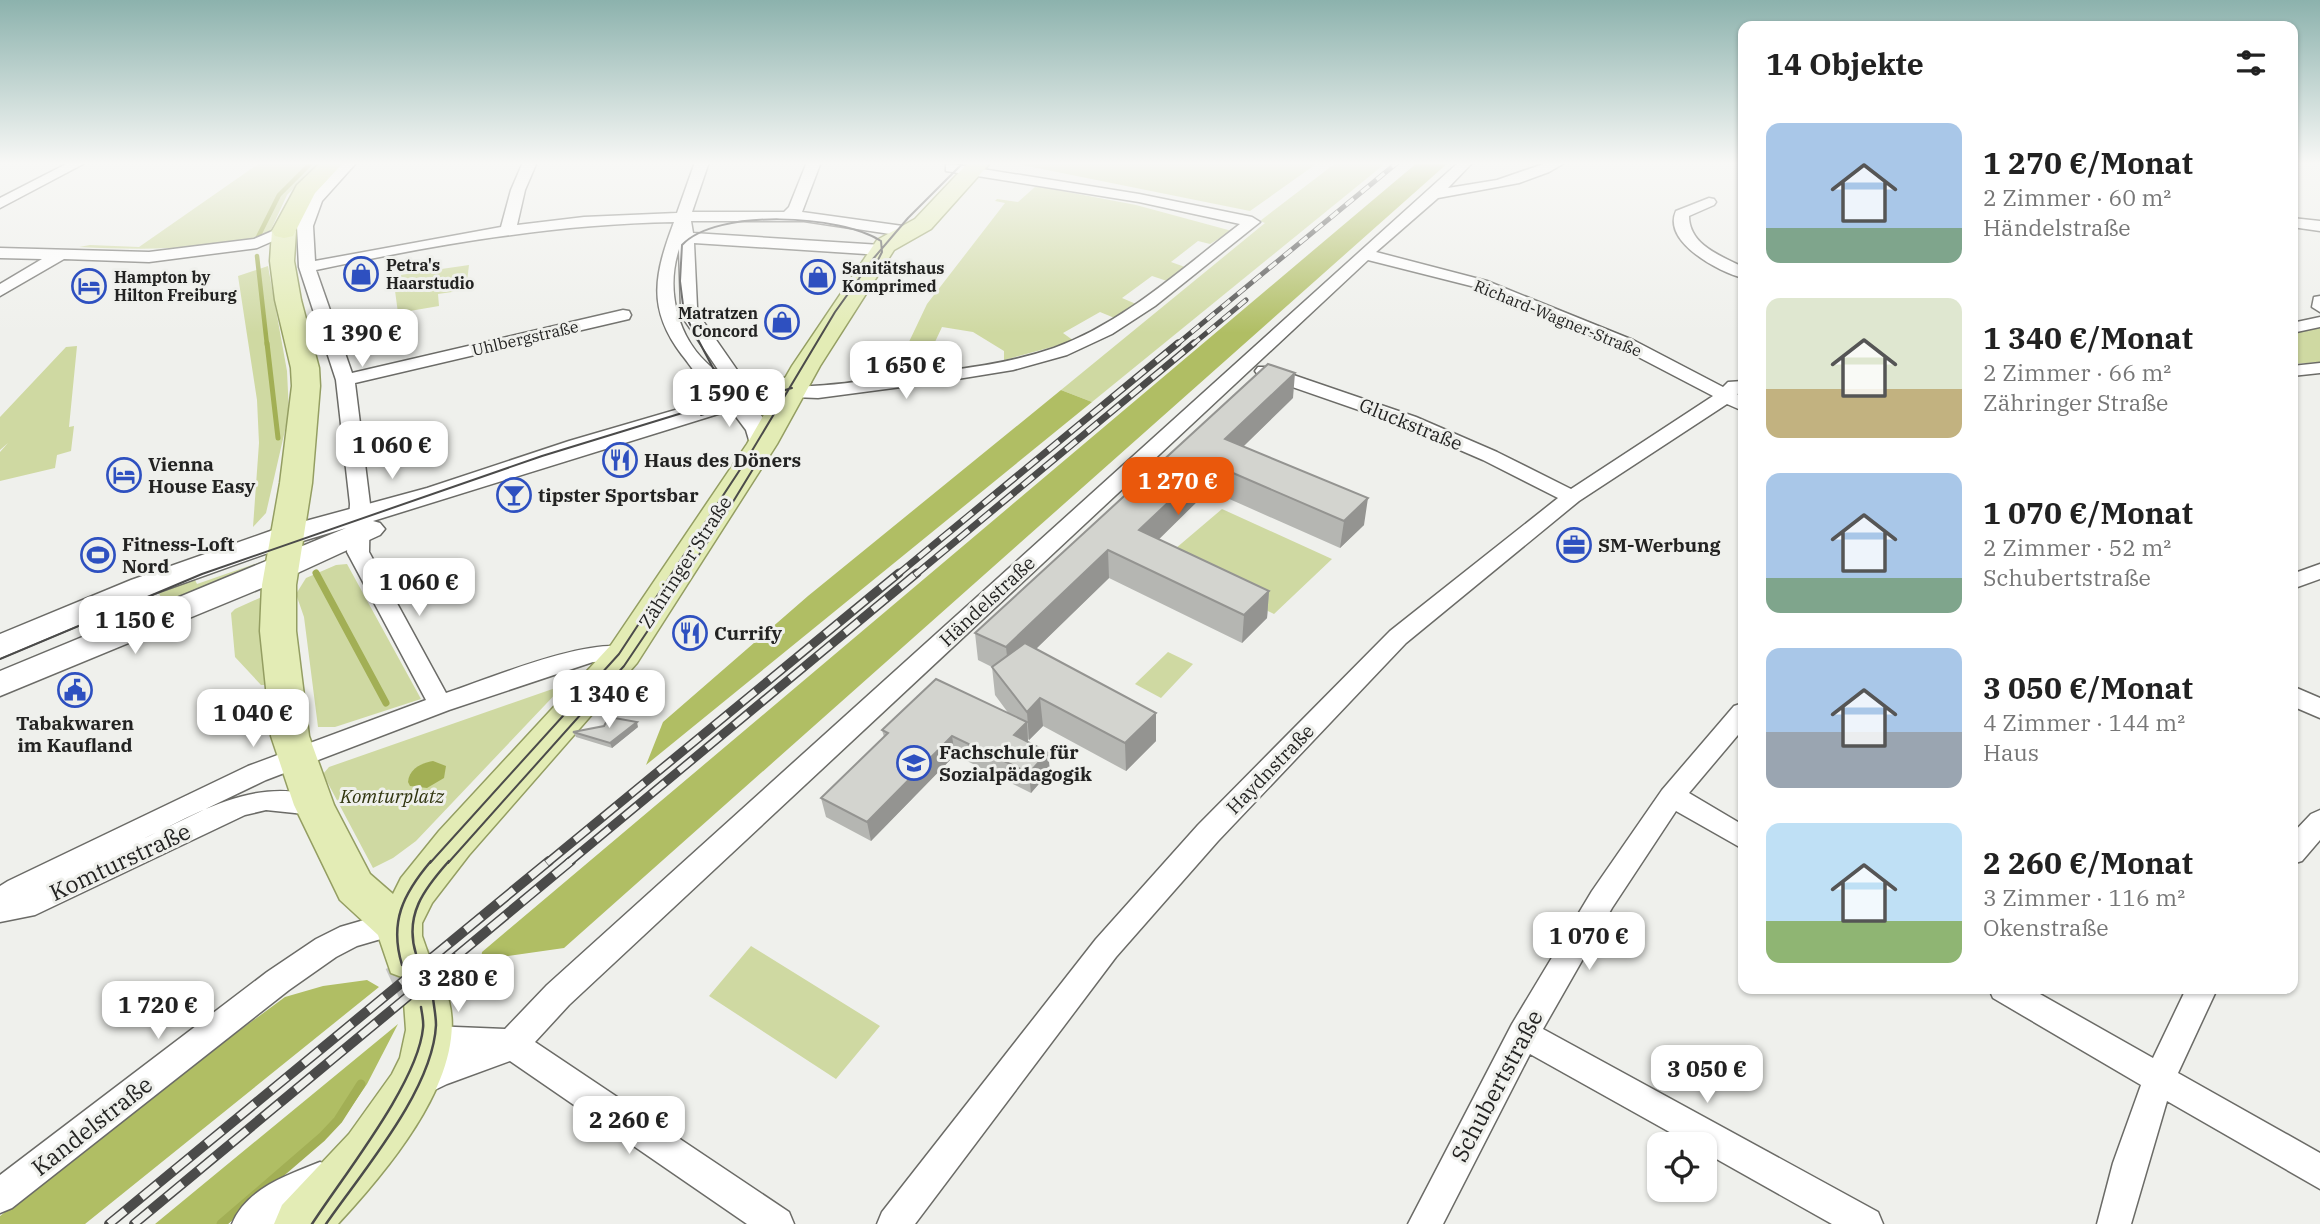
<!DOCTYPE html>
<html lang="de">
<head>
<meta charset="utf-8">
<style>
  :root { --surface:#fff; --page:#f6f6f6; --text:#222; --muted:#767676; --accent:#ea580c }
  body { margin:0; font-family:"IBM Plex Serif",serif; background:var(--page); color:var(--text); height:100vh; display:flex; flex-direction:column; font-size:26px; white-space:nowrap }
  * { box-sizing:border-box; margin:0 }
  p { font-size:23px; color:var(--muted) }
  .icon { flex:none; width:38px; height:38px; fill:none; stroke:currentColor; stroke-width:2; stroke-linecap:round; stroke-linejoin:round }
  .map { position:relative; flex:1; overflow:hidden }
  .sheet { position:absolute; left:1738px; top:21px; width:560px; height:973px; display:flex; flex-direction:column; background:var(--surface); border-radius:14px; box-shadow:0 2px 5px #0004 }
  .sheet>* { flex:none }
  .tools { position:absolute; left:1647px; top:1132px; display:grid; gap:14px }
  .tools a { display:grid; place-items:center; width:70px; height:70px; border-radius:14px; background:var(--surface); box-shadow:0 2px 5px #0004; font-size:35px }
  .price { position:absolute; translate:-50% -60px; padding:0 16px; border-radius:14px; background:#fff; color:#222; font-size:23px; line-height:46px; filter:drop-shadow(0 2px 4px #0008) }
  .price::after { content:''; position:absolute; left:50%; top:42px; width:21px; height:16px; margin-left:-10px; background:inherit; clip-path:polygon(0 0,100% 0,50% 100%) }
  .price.current { background:var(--accent); color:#fff }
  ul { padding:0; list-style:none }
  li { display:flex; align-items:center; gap:21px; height:175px; padding:0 28px }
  li span { display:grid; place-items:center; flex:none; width:196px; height:140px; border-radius:14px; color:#555 }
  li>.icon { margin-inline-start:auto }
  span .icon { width:84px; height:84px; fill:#fffc; stroke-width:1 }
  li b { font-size:30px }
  h2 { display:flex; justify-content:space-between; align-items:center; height:84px; padding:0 28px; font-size:30px }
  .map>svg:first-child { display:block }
</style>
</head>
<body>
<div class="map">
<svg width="2320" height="1224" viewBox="0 0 2320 1224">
  <rect width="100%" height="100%" fill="#eff0ec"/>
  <path fill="#cfd9a2" d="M261 162H320L287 195 269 234C208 251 142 250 79 247L90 245 139 247Z
    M1007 162H1319L1250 211Z
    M1337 162H1387L1092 402 1061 390 1265 223 1260 221Z
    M1036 186 1136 205 1232 231 1210 244 1198 241 1171 262 1185 267 1167 281 1152 276 1122 298 1136 304 1117 319 1100 312 1063 333 1074 341 1004 360V351L973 332 942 327 920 374 881 380 887 366 898 365 927 304 1005 203 995 201 997 199 1018 202Z
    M469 265 466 290 438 294 439 306 398 313 393 276Z
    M268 266 287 371 289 413 266 513 253 527 259 443 257 400 238 276Z
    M2317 325 2320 326V362L2293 364V335Z
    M77 346 69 427 74 426 71 451 57 455 55 468 0 481V452L8 443 0 450V417L66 347Z
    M1222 509 1332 559 1274 614 1162 560Z
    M269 559 165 604 154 585 193 576 197 584Z
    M347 564 421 699 335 727H318L304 617 296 594 306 578 336 565Z
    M264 596V685H261L235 657 231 613 235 609Z
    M1168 652 1193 664 1161 698 1135 684Z
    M564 685 416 841 393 858 373 868 323 774 329 767Z
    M751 946 880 1026 836 1079 709 996Z"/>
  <path fill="#b0be64" d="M1418 162H1449L564 948 481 960 482 952Z
    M1061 390 1092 402 646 765 663 722 808 596Z
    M367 980 379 987 85 1224H0V1216L171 1081 285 997 323 986Z
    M398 1024 367 1084 341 1122 228 1224H155Z"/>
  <path fill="#a2af55" d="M433 761 446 766 444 778 427 788 410 786 408 782C409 769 421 763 433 761Z"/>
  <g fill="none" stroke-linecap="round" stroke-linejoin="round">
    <path stroke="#a2af55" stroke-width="4.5" d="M258 237 279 195 312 162
      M257 256 267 345"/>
    <path stroke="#a2af55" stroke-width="5" d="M267 343 278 438"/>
    <path stroke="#a2af55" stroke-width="7" d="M316 573 386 703"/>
    <path stroke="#a2af55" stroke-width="9" d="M221 1224 322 1137 338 1120 361 1084"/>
    <path stroke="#c6c7c4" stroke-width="47" stroke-dasharray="47 24" stroke-linecap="butt" d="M407 959 427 1002"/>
    <g stroke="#6b6b67" stroke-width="3">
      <path id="minor" d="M70 162H87L0 208V198Z
        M343 162H357L322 201 313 226 315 261 501 227 511 190 523 162H537L525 190 517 225 584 217 677 213 695 162H709L692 212H784L789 207 807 162H821L802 212 910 227 918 232 910 237 804 221H691L693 233 881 245 889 250 881 255 694 243 697 307 703 321 751 390 742 395 745 400 743 404C726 408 724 394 713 385 709 382 704 379 699 376 693 371 688 362 682 355 646 308 655 273 674 222 553 224 434 245 316 270L352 373 623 310 629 311 631 315 629 319 355 383 370 504 369 552 446 693C491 678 590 636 632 648L636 654 632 660 593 662 449 710 266 780 143 839C202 811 256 776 323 798L327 805 323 812 314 815 266 810 245 815 35 915 0 922V886L8 881 248 766 426 700 347 552 350 504 336 380 299 267 297 226 308 200ZM679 249 681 307 685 321 721 374C680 348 664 294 679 249Z
        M1459 162H1473L1448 188 1497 180 1549 162H1566L1549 172 1519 183 1438 198 1376 252 1487 281 1633 340 1723 387 1728 382 1743 381V393L1737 394 1743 398V411L1727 404 1579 501 1406 643 1218 841 1116 957 915 1224H877L882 1212 1096 939 1198 825 1390 631 1558 498 1483 460 1402 425 1258 375 1255 371 1258 367H1270L1416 417 1497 452 1571 489 1713 396 1621 348 1475 287 1368 260 569 1005 535 1042 789 1212 794 1224H747L510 1061 447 1084 416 1099 405 1095 400 1084 405 1073 446 1055 420 1050 415 1040 420 1030 431 1026 505 1029 547 985Z
        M951 164 1139 194 1252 217 1260 222 1155 306 1112 334 1067 355 1013 370 939 382 818 398 767 396 765 392 767 388 774 386C817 389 859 381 902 376 953 370 1005 365 1054 348 1125 322 1181 269 1240 224L1139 202 946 171V165Z
        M1709 198 1714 199 1716 202 1714 205 1689 216C1689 245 1721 256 1743 267V278C1719 272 1662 242 1676 211Z
        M2292 218 2320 221V231L2292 227Z
        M284 226 289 228 292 231 289 234 257 248 149 262 64 259 0 296V284L42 259 0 258V248L149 252 254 239Z
        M2320 296V312L2312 307 2314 297Z
        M2320 317V327L2292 333V323Z
        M2320 363V373L2292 376V366Z
        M2320 564V579L2292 589V574Z
        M2292 686 2320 698V718L2292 706Z
        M1743 703V729L1689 793 1743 825V849L1676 811 1612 908 1543 1029 1878 1212 1883 1224H1832L1704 1152V1144H1691L1530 1054 1443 1224H1408L1512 1024 1592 891 1662 790 1734 706Z
        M2320 810V840L2302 861 2292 864V834L2311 814Z
        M395 911 405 914 409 923 405 932 357 946 336 957 289 990 12 1208 0 1213V1175L267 972 316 939 340 927Z
        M1989 989H2031L2153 1058 2186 989H2217L2178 1073 2320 1153V1189L2167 1101 2131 1224H2097L2113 1163 2141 1085 1993 998Z"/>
    </g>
    <g stroke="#6b6b67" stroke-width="3">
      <path id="secondary" d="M798 374 807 377 811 382 807 387 752 404 772 429 775 444 772 450 762 452 752 450 746 430 731 410 373 521 380 523 385 529 380 535 291 576 0 696V671L346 528 296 543 153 594 0 658V634L131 580 276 529 427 488 569 441Z
        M320 1162 337 1168 343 1185 337 1202 295 1224H232C246 1189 287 1175 320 1162Z"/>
    </g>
    <g stroke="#949e62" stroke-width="3">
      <path id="primary" d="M969 162H991L931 229 894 250 820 366 777 444 637 663 469 855 432 903 422 923V936L430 959 423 973 407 979 391 973 378 935 340 900 294 805 271 736 260 631 262 585 280 483 292 386 291 368 275 300 270 261 272 231 276 226H292L296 231 294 261 301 300 319 368 320 386 312 483 296 585V631L309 736 334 805 370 874 393 894 401 878 439 831 611 645 747 444 792 366 877 240 915 219Z
        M427 981 444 987C479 1065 388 1170 338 1224H274L282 1205 349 1134 392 1074 400 1058 406 1030 404 1002 410 987Z"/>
    </g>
    <g stroke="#949e62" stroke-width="3">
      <path id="trunk" d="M321 162H344L315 193 293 236 284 238 275 236 272 231 297 185Z"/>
    </g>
    <use href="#minor" fill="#fff" fill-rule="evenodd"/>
    <use href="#secondary" fill="#fff" fill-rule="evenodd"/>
    <use href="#primary" fill="#e3ecb5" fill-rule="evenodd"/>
    <use href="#trunk" fill="#dae69c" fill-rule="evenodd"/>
    <path stroke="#4b4b4a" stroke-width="2" d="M701 415 792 388
      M0 659 202 574 542 456 705 406 719 395 722 385 684 313 680 281 682 245C716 208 842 215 881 241L882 252 876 264
      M430 863 619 654 747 459 835 312 873 259 908 218 964 162
      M448 863 624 666 717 528 761 456"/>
    <path stroke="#4b4b4a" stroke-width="2.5" d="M416 954C404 915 424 889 449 861
      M402 965C389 922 403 894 431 861
      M312 1224C343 1176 418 1083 423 1028 424 1022 422 1014 421 1007
      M326 1224C362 1172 433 1090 436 1025 436 1016 434 1007 433 998"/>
    <g stroke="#4b4b4a" stroke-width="5">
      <path id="rail-far3" d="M1176 345 1398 162
        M1192 345 1246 300"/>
    </g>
    <g stroke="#4b4b4a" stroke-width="7">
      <path id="rail-far2" d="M897 575 1178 343
        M915 575 1194 343"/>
    </g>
    <g stroke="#4b4b4a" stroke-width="9">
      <path id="rail-far1" d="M547 863 899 573
        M568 863 917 573"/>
    </g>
    <g stroke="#4b4b4a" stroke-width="10">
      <path id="rail" d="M109 1224 549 861
        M134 1224 571 861"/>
    </g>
    <use href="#rail-far3" stroke="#eff0ec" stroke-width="3.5" stroke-dasharray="10" stroke-linecap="butt"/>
    <use href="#rail-far2" stroke="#eff0ec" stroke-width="4.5" stroke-dasharray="14" stroke-linecap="butt"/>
    <use href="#rail-far1" stroke="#eff0ec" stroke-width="6" stroke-dasharray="18" stroke-linecap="butt"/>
    <use href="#rail" stroke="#eff0ec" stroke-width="7" stroke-dasharray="21" stroke-linecap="butt"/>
  </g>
  <path fill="#b5b6b2" d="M1293 398 1244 446 1364 525 1340 548 1209 490 1158 539 1269 591 1267 618 1242 643 1109 578 1036 649 1156 713V741L1126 771 1043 726 1029 740 1028 739V742L1050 771 1031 793 955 755 871 841 826 817 821 798 884 737 882 730 1009 714 995 695 992 667 978 660 975 633Z
    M638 727 612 748 576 737 573 732Z"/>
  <path fill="#949491" d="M1295 373 1293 398 1224 465 1225 439Z
    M1210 463 1209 490 1140 558 1139 530Z
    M1368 498 1364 525 1340 548 1344 521Z
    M1108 550 1109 578 1009 675 1006 647Z
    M1269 591 1267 618 1242 643 1244 615Z
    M1040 698 1043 726 1029 740 1027 712Z
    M1156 713V741L1126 771 1125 743Z
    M637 722 638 727 612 748 610 743Z
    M1027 722 1028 741 1016 755 1014 735Z
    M952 736 955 755 871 841 867 822Z
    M1048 752 1050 771 1031 793 1029 773Z"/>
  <path fill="#d3d4cf" stroke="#949491" stroke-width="2" d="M1268 364 1295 373 1225 439 1368 498 1344 521 1210 463 1139 530 1269 591 1244 615 1108 550 1006 647 975 633Z
    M1025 643 1156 713 1125 743 1040 698 1027 712 992 667Z
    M936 679 1027 722 1014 735 1048 752 1029 773 952 736 867 822 821 798 888 733 882 730Z
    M609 717 637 722 610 743 573 732 604 726Z"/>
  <linearGradient id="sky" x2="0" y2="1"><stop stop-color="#8cb2ad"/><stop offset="0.49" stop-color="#f8f8f6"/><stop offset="1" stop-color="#f8f8f6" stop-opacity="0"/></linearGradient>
  <rect width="2320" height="333" fill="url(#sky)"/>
  <defs>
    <g id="shop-ring" transform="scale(1.75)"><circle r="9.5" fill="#eff0ec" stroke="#2e50c0" stroke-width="1.5"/><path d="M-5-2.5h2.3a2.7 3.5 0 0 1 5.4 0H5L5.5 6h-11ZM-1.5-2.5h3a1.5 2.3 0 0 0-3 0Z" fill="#2e50c0"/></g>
    <g id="hotel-ring" transform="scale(1.75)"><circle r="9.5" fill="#eff0ec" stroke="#2e50c0" stroke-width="1.5"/><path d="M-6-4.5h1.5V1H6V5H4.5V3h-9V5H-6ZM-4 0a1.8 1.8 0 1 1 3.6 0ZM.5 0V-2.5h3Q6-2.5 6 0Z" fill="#2e50c0"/></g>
    <g id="restaurant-ring" transform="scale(1.75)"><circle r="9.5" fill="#eff0ec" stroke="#2e50c0" stroke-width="1.5"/><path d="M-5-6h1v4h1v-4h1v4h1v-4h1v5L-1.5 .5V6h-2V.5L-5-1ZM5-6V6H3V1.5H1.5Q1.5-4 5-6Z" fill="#2e50c0"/></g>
    <g id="bar-ring" transform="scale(1.75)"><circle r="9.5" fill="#eff0ec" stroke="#2e50c0" stroke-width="1.5"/><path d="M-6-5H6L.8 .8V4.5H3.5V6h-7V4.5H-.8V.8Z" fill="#2e50c0"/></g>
    <g id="office-ring" transform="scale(1.75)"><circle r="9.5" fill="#eff0ec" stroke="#2e50c0" stroke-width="1.5"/><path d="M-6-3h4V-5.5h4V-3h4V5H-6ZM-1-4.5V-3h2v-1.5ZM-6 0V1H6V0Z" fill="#2e50c0"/></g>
    <g id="stadium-ring" transform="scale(1.75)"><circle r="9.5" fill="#eff0ec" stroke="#2e50c0" stroke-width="1.5"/><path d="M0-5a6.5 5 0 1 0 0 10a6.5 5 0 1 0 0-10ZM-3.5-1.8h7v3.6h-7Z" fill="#2e50c0"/></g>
    <g id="civic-ring" transform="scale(1.75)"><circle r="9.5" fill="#eff0ec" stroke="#2e50c0" stroke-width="1.5"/><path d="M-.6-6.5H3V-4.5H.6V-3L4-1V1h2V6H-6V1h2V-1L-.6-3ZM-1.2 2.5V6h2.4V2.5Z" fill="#2e50c0"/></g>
    <g id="school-ring" transform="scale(1.75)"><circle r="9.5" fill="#eff0ec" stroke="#2e50c0" stroke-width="1.5"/><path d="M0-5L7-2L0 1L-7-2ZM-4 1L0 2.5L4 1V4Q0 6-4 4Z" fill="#2e50c0"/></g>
  </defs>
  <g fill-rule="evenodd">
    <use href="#shop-ring" x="361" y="274"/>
    <use href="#shop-ring" x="818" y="277"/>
    <use href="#hotel-ring" x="89" y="286"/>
    <use href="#shop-ring" x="782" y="322"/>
    <use href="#restaurant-ring" x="620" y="460"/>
    <use href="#hotel-ring" x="124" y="475"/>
    <use href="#bar-ring" x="514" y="495"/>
    <use href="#office-ring" x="1574" y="545"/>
    <use href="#stadium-ring" x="98" y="555"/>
    <use href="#restaurant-ring" x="690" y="633"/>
    <use href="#civic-ring" x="75" y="690"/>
    <use href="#school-ring" x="914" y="763"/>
  </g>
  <g text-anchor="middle" stroke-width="6" stroke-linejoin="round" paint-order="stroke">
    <g font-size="16" font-weight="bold" fill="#232322" stroke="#eff0ec" text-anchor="start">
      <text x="386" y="271">Petra's<tspan x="386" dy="18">Haarstudio</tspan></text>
      <text x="842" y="274">Sanitätshaus<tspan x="842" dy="18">Komprimed</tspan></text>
      <text x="114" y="283">Hampton by<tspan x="114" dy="18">Hilton Freiburg</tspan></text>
      <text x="758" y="319" text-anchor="end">Matratzen<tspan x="758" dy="18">Concord</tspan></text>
    </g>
    <g font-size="16" fill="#232322" stroke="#eff0ec">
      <text transform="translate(1558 318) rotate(22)" y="6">Richard-Wagner-Straße</text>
      <text transform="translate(525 338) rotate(-13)" y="6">Uhlbergstraße</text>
    </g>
    <g font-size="19" fill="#232322" stroke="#eff0ec">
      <text transform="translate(1411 424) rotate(22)" y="7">Gluckstraße</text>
      <text transform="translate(685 562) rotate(-57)" y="7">Zähringer Straße</text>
      <text transform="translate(987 601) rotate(-43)" y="7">Händelstraße</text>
      <text transform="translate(1270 769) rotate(-46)" y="7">Haydnstraße</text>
    </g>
    <g font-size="19" font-weight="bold" fill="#232322" stroke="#eff0ec" text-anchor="start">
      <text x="644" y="467">Haus des Döners</text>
      <text x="148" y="471">Vienna<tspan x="148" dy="22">House Easy</tspan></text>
      <text x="538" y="502">tipster Sportsbar</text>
      <text x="122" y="551">Fitness-Loft<tspan x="122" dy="22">Nord</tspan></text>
      <text x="1598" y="552">SM-Werbung</text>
      <text x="714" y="640">Currify</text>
      <text x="75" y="730" text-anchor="middle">Tabakwaren<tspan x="75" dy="22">im Kaufland</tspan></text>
      <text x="939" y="759">Fachschule für<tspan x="939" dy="22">Sozialpädagogik</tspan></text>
    </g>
    <g font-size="19" font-style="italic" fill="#2f340d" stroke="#eff0ec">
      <text x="392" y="803">Komturplatz</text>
    </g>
    <g font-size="23" fill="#232322" stroke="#eff0ec">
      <text transform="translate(120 862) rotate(-25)" y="8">Komturstraße</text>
      <text transform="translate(1497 1086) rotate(-62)" y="8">Schubertstraße</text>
      <text transform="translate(92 1126) rotate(-38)" y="8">Kandelstraße</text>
    </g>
  </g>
</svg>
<div class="tools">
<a><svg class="icon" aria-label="locate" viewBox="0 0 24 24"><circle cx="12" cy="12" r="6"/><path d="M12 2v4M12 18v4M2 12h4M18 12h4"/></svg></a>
</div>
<b class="price" style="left:362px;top:369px">1 390 €</b>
<b class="price" style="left:906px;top:401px">1 650 €</b>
<b class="price" style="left:729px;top:429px">1 590 €</b>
<b class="price" style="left:392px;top:481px">1 060 €</b>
<b class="price current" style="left:1178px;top:517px">1 270 €</b>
<b class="price" style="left:419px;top:618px">1 060 €</b>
<b class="price" style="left:135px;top:656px">1 150 €</b>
<b class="price" style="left:609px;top:730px">1 340 €</b>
<b class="price" style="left:253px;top:749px">1 040 €</b>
<b class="price" style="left:1589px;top:972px">1 070 €</b>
<b class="price" style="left:458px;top:1014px">3 280 €</b>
<b class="price" style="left:158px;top:1041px">1 720 €</b>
<b class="price" style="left:1707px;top:1105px">3 050 €</b>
<b class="price" style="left:629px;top:1156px">2 260 €</b>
<section class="sheet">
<h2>14 Objekte<svg class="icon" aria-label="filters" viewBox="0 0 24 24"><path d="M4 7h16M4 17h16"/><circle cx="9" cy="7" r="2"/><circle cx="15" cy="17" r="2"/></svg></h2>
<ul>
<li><span style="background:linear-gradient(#a9c7e8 75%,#7fa58c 0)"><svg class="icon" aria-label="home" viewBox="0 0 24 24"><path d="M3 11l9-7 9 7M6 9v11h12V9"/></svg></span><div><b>1 270 €/Monat</b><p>2 Zimmer · 60 m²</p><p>Händelstraße</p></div></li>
<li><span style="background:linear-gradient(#dfe7d0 65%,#c2b280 0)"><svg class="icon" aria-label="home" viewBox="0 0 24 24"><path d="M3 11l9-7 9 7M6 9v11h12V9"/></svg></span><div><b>1 340 €/Monat</b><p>2 Zimmer · 66 m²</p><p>Zähringer Straße</p></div></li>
<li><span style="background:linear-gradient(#a9c7e8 75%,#7fa58c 0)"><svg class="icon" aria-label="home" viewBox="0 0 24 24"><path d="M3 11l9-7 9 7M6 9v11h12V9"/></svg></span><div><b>1 070 €/Monat</b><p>2 Zimmer · 52 m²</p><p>Schubertstraße</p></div></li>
<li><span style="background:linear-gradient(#a9c7e8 60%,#9aa5b1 0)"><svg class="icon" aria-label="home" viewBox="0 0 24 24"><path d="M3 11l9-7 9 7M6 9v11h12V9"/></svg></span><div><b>3 050 €/Monat</b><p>4 Zimmer · 144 m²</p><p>Haus</p></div></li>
<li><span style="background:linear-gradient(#bfe0f5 70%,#8fb573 0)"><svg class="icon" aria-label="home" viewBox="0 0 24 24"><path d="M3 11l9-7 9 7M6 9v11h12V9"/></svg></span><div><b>2 260 €/Monat</b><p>3 Zimmer · 116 m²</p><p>Okenstraße</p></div></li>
</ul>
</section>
</div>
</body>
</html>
